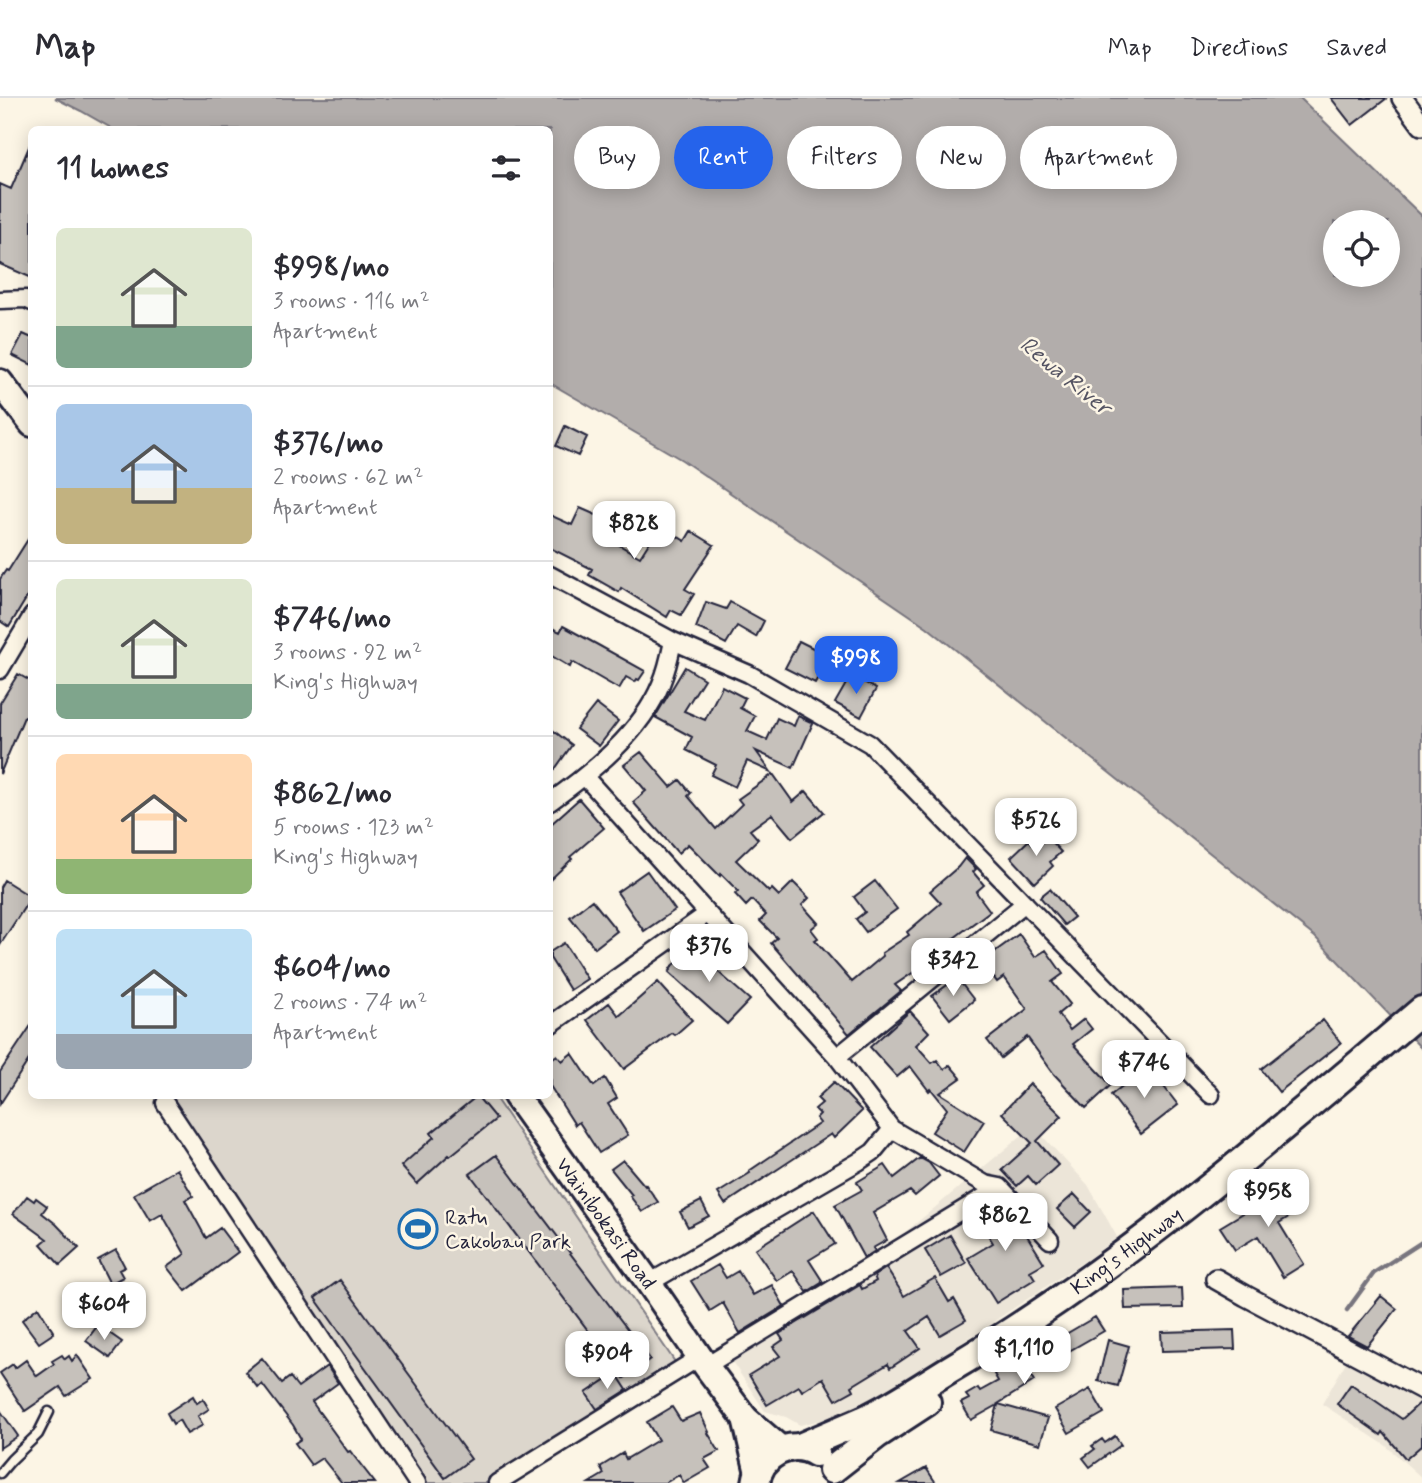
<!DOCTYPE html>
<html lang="en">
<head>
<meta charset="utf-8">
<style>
  :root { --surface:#fff; --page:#f7f7f7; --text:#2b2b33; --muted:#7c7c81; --line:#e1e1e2; --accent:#2563eb }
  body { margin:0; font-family:Mynerve,sans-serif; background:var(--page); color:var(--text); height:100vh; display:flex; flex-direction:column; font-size:26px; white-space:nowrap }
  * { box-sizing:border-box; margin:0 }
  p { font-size:23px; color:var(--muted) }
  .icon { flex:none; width:38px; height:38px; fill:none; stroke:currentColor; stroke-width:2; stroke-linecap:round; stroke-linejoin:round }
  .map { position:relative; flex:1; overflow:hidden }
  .details { position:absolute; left:28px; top:28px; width:525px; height:973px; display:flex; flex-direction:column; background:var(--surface); border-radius:10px; box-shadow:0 4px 18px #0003 }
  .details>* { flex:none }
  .hud { position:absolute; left:574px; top:28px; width:665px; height:63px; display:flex; gap:14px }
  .tools { position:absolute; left:1323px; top:112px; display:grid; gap:14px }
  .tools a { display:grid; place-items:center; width:77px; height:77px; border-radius:50%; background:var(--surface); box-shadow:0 4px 18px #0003; font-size:35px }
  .price { position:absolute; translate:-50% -60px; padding:0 16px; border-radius:14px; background:#fff; color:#222; font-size:23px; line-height:46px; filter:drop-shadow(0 2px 4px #0008) }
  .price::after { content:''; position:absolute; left:50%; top:42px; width:21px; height:16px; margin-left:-10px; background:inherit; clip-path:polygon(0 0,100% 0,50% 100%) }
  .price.on { background:var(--accent); color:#fff }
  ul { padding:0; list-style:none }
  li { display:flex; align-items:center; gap:21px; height:175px; padding:0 28px }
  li+li { border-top:2px solid var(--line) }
  li span { display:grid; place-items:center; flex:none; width:196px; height:140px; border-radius:10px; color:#555 }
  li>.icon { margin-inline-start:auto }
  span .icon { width:84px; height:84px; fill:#fffc; stroke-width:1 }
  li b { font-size:30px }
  h2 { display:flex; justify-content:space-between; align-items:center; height:84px; padding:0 28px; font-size:30px }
  .chip { padding:0 24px; border-radius:32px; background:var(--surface); box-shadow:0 4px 18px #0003; font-size:24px; line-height:63px }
  .chip.on { background:var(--accent); color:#fff }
  header { display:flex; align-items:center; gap:42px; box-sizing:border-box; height:98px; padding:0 35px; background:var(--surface); border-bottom:2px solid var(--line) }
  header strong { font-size:33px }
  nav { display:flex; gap:38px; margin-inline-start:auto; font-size:24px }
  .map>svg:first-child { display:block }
</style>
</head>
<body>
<header>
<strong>Map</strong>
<nav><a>Map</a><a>Directions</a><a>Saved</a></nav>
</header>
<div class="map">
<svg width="1422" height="1385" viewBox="0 0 1422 1385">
  <rect width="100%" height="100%" fill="#fcf5e5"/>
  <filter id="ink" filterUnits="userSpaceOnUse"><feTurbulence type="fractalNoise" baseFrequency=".0143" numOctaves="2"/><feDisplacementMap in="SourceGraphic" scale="14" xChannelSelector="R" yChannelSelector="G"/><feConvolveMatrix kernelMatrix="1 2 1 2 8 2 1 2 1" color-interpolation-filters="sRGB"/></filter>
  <g filter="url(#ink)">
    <path fill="#ece5d8" d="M1033 1028 1088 1087 1117 1139 1089 1160 859 1313 800 1327 786 1319 765 1313 725 1253 806 1204 890 1147Z
      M1350 1257 1422 1294V1380L1385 1347 1322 1306Z"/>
    <path fill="#dcd6cc" stroke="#7f7c84" stroke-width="2" d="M161 998H494L675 1264 494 1385H424Z"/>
    <path fill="#b2adab" stroke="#78757e" stroke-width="2" fill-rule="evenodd" d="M55 0H1300L1422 118V951L1315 839 927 529 682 362 550 285V32L113 31 81 13ZM1335 124H1388V177H1335Z"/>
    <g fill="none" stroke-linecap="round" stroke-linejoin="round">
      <path stroke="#78757e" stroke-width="4.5" d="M1347 1212 1374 1175 1422 1144"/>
    </g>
    <path fill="#c6c1bb" stroke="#22223b" stroke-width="2" d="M1331 0H1387L1352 27Z
      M32 42V180L0 166V86L11 91Z
      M23 236 32 240V267L12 257Z
      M565 328 587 339 578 358 556 348Z
      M580 410 610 423 604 438 640 459 654 437 660 440 666 431 685 443 691 433 714 447 685 491 694 496 681 517 671 512 667 519 621 490 619 494 589 477 592 471 550 450V417L572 427Z
      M32 435V491L9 529 0 523V481L6 472 8 473Z
      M706 504 726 511 730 504 764 523 756 539 737 528 726 546 711 538 712 536 696 530Z
      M563 528 598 547 645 573 639 582 637 581 635 584 626 579 619 591 572 564 570 569 550 557V529L560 534Z
      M799 543 829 558 815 585 785 570Z
      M685 569 704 581 684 613 705 622 722 588 745 600 740 610 755 618 747 633 767 642 777 620 794 628 798 618 813 625 793 670 756 653 771 674 747 663 735 689 711 677 716 667 686 652 692 639 655 619Z
      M18 576 32 584V612L27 620 24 619 0 676V605Z
      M851 577 876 591 861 619 835 605Z
      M596 606 618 623 599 648 576 631Z
      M550 630 572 647 550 678Z
      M641 654 671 689 680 682 691 695 688 698 716 731 742 706 738 701 773 676 793 704 806 693 824 714 792 740 772 716 750 732 758 741 736 762 769 794 772 791 779 798 793 784 809 800 802 807 818 825 811 831 818 840 815 842 852 884 883 858 882 855 909 837 907 834 941 805 930 793 958 769 965 760 976 771 973 774 984 787 976 794 990 813 954 840 927 865 895 887 901 893 849 936 771 845 777 840 760 823 766 817 752 802 746 808 735 796 738 793 721 776 720 778 688 746 678 755 633 704 646 693 624 667Z
      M579 701 604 730 570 759 572 761 550 782V727Z
      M1047 739 1061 754 1050 764 1053 768 1035 785 1011 759 1029 742 1036 750Z
      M647 773 675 812 644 833 617 794Z
      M4 782 31 799 0 847V789Z
      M875 783 897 811 866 834 856 821 865 814 854 799Z
      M1050 791 1074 819 1064 827 1040 799Z
      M592 802 617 833 595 850 570 819Z
      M1019 836 1035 859 1046 852 1063 876 1052 884 1070 906 1058 916 1070 932 1084 921 1092 931 1073 946 1111 987 1086 1010 1054 976 1027 939 1001 960 987 942 1027 911 1004 879 997 884 982 863Z
      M564 845 587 881 570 892 550 860V854Z
      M700 846 719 869 716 872 750 902 727 926 669 874 671 872 670 870Z
      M957 880 974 902 950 921 932 898Z
      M658 884 692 922 675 937 672 935 624 971 587 922 609 905 619 918Z
      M910 913 929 934 916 947 932 965 937 962 944 971 950 967 961 980 940 995 984 1023 964 1054 932 1034 947 1011 931 991 929 993 910 968 897 979 870 949Z
      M1323 922 1341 945 1279 994 1261 971Z
      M32 926V957L0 1006V974Z
      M572 955 594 988 605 980 617 1000 608 1006 628 1037 599 1055 579 1024 575 1027 550 988V962L557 957 562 963Z
      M1148 968 1178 1007 1141 1036 1111 997Z
      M834 984 862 1013 834 1040 831 1036 725 1106 718 1095 750 1075 749 1073 820 1025 816 1020 820 1016 815 1011 822 1005 817 1000Z
      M1030 986 1062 1018 1037 1043 1058 1067 1036 1087 1028 1078 1017 1088 1002 1072 1032 1045 1002 1015Z
      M477 998 496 1021 450 1058 449 1057 417 1086 401 1068 434 1039 431 1035Z
      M496 1057 650 1261 624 1280 470 1076Z
      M920 1060 929 1065 939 1078 915 1098 910 1093 873 1115 887 1142 873 1150 875 1153 864 1160 835 1107 862 1092 857 1084 885 1067 894 1080Z
      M623 1062 645 1088 646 1087 658 1104 642 1114 630 1098 632 1097 611 1071Z
      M177 1071 193 1098 185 1102 206 1140 220 1130 238 1154 186 1193 167 1169 185 1156 162 1116 150 1123 134 1096Z
      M1288 1088 1302 1111 1279 1125 1304 1166 1283 1179 1258 1138 1235 1152 1220 1129Z
      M1074 1096 1091 1114 1075 1129 1057 1111Z
      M27 1098 34 1103 36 1100 47 1108 42 1115 56 1126 79 1150 60 1167 41 1146 47 1141 13 1116Z
      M998 1102 1018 1123 1044 1165 1030 1173 1035 1181 996 1205 968 1160 993 1145 975 1116Z
      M701 1103 709 1118 688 1129 680 1114Z
      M814 1113 835 1146 809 1162 823 1184 807 1194 793 1173 777 1183 755 1151Z
      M950 1137 966 1165 941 1179 925 1152Z
      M116 1152 125 1169 119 1172 123 1179 110 1186 98 1162Z
      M718 1167 726 1180 738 1173 753 1197 772 1187 784 1208 740 1235 723 1205 710 1213 691 1183Z
      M886 1170 904 1198 935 1180 949 1204 954 1201 966 1222 940 1237 929 1219 908 1233 920 1250 890 1270 888 1266 852 1288 854 1292 836 1302 823 1280 802 1293 799 1288 767 1307 749 1277 780 1258 773 1249 783 1242 779 1236 860 1187 862 1191 876 1183 874 1178Z
      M340 1182 471 1361 445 1380 315 1200Z
      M1182 1190 1183 1210 1125 1211 1124 1192Z
      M1381 1198 1397 1211 1367 1248 1348 1238Z
      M38 1209 54 1235 39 1245 22 1222Z
      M1095 1219 1104 1233 1055 1261V1260L1030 1276 1034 1283 998 1306 1048 1320 1040 1346 991 1332 998 1307 971 1322 961 1305 969 1301 966 1297 978 1290 980 1293 998 1283 994 1276 1033 1251 1035 1254Z
      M98 1227 122 1244 110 1260 86 1243Z
      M1234 1232 1235 1251 1162 1253 1161 1234Z
      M1108 1242 1129 1248 1118 1288 1098 1283Z
      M62 1257 65 1261 69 1258 72 1263 77 1257 93 1281 66 1298 60 1289 25 1313 0 1275 13 1266 15 1270 26 1262 37 1278 54 1266 52 1263Z
      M262 1260 282 1285 290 1279 298 1289 327 1268 338 1285 312 1304 348 1354 350 1353 375 1385H342L322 1360 311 1367 295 1345 301 1341 293 1327 262 1286 258 1290 245 1274Z
      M616 1275 627 1292 597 1311 586 1295Z
      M1351 1286 1402 1321 1422 1303V1347L1406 1361 1383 1334 1381 1337 1337 1306Z
      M1090 1291 1104 1315 1069 1335 1055 1311Z
      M193 1298 197 1305 203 1301 209 1311 198 1318 203 1327 187 1336 179 1322 173 1326 167 1315Z
      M672 1309 681 1323 700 1315 709 1334 708 1335 719 1353 704 1361 710 1370 684 1385 679 1377 665 1385H589L604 1376 600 1369 623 1355 626 1361 658 1342 647 1324Z
      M0 1312 18 1338 0 1350Z
      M1115 1338 1121 1347 1090 1369 1083 1360 1095 1351 1092 1348 1102 1341 1105 1345Z
      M926 1370 936 1385H900Z"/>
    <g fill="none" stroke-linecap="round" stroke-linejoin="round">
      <g stroke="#22223b" stroke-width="13">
        <path id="service" d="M0 1375 11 1362 38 1336 49 1314"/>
      </g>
      <g stroke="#22223b" stroke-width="21">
        <path id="minor" d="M0 202 26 201 32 204
          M550 477 673 543 749 576 870 646 1211 997
          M0 572 32 518
          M585 679 837 959 892 1031 985 1086 1000 1089 1050 1142
          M550 704C592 674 641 635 661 586 667 572 670 558 673 543
          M550 927 707 816
          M837 959 1025 805
          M165 1005 417 1385
          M649 1185 858 1064 873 1054 892 1031
          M706 1268 1000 1089
          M497 1385 700 1259"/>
      </g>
      <g stroke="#22223b" stroke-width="24">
        <path id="tertiary" d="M1402 0 1422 27
          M1216 1181 1246 1198 1422 1291"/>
      </g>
      <g stroke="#22223b" stroke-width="30">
        <g id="primary">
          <path d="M0 284 32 326"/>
          <path id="s1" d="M516 998 649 1185 706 1268 745 1320 781 1351"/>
          <path d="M745 1320 758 1375"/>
        </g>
      </g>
      <g stroke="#22223b" stroke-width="32">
        <g id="trunk">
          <path id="s2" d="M800 1349C821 1340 842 1331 863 1322 893 1308 922 1288 950 1271 1121 1171 1272 1039 1422 912"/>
          <path d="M832 1372 878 1336 927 1304"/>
          <path d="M756 1385C760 1356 791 1340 816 1355"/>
        </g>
      </g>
      <use href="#service" stroke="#fcf5e5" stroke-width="8"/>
      <use href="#minor" stroke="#fcf5e5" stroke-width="16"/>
      <use href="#tertiary" stroke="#fcf5e5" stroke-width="19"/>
      <use href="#primary" stroke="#fcf5e5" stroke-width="24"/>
      <use href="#trunk" stroke="#fcf5e5" stroke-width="26"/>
    </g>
  </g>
  <defs>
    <g id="stadium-ring" transform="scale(2.0125)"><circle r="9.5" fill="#fcf5e5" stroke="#1f6fb2" stroke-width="1.5"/><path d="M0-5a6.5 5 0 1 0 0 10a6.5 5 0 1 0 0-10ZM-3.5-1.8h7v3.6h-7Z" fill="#1f6fb2"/></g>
  </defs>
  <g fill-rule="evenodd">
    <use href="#stadium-ring" x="418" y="1131"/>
  </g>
  <g text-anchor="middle" stroke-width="5" stroke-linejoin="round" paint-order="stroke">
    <g font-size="21" fill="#22223b" stroke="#fcf5e5" text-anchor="start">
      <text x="445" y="1126">Ratu<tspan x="445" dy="24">Cakobau Park</tspan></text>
    </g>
    <g font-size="21" fill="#22223b" stroke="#fcf5e5">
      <text dy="7" stroke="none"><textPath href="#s1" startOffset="156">Wainibokasi Road</textPath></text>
      <text dy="7" stroke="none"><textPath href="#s2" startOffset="382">King's Highway</textPath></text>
    </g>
    <g font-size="23" font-style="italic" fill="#545362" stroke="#fcf5e5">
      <text transform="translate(1066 277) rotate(39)" y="8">Rewa River</text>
    </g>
  </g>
</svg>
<div class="tools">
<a><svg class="icon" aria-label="locate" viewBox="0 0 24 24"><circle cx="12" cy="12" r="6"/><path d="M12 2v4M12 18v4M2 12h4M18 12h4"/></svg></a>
</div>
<b class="price" style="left:634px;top:463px">$828</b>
<b class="price on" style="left:856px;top:598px">$998</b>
<b class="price" style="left:1036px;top:760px">$526</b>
<b class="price" style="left:709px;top:886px">$376</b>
<b class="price" style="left:953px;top:900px">$342</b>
<b class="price" style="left:1144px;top:1002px">$746</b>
<b class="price" style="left:1268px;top:1131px">$958</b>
<b class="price" style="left:1005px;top:1155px">$862</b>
<b class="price" style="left:104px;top:1244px">$604</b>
<b class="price" style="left:1024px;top:1288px">$1,110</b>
<b class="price" style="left:607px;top:1293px">$904</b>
<div class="hud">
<a class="chip">Buy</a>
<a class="chip on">Rent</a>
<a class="chip">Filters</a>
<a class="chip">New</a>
<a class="chip">Apartment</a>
</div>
<section class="details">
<h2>11 homes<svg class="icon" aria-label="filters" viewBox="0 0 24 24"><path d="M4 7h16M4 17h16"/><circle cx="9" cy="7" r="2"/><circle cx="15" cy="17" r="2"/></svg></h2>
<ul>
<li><span style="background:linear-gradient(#dfe7d0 70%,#7fa58c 0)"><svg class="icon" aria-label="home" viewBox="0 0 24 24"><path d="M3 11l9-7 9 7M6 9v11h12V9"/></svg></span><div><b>$998/mo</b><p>3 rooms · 116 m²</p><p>Apartment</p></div></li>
<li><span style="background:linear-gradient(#a9c7e8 60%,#c2b280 0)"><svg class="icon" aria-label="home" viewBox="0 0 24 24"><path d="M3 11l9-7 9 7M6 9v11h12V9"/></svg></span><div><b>$376/mo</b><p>2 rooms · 62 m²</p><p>Apartment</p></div></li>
<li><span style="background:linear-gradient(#dfe7d0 75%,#7fa58c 0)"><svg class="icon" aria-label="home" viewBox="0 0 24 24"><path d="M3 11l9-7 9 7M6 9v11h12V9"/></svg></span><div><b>$746/mo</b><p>3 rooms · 92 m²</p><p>King's Highway</p></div></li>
<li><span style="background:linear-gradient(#ffd9b3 75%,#8fb573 0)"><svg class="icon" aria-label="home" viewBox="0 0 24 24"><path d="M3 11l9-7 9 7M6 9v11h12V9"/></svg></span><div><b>$862/mo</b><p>5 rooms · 123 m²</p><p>King's Highway</p></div></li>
<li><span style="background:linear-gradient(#bfe0f5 75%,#9aa5b1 0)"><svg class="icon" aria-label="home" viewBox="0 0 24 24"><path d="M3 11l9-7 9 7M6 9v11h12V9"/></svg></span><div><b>$604/mo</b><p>2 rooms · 74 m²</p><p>Apartment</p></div></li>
</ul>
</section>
</div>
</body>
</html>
